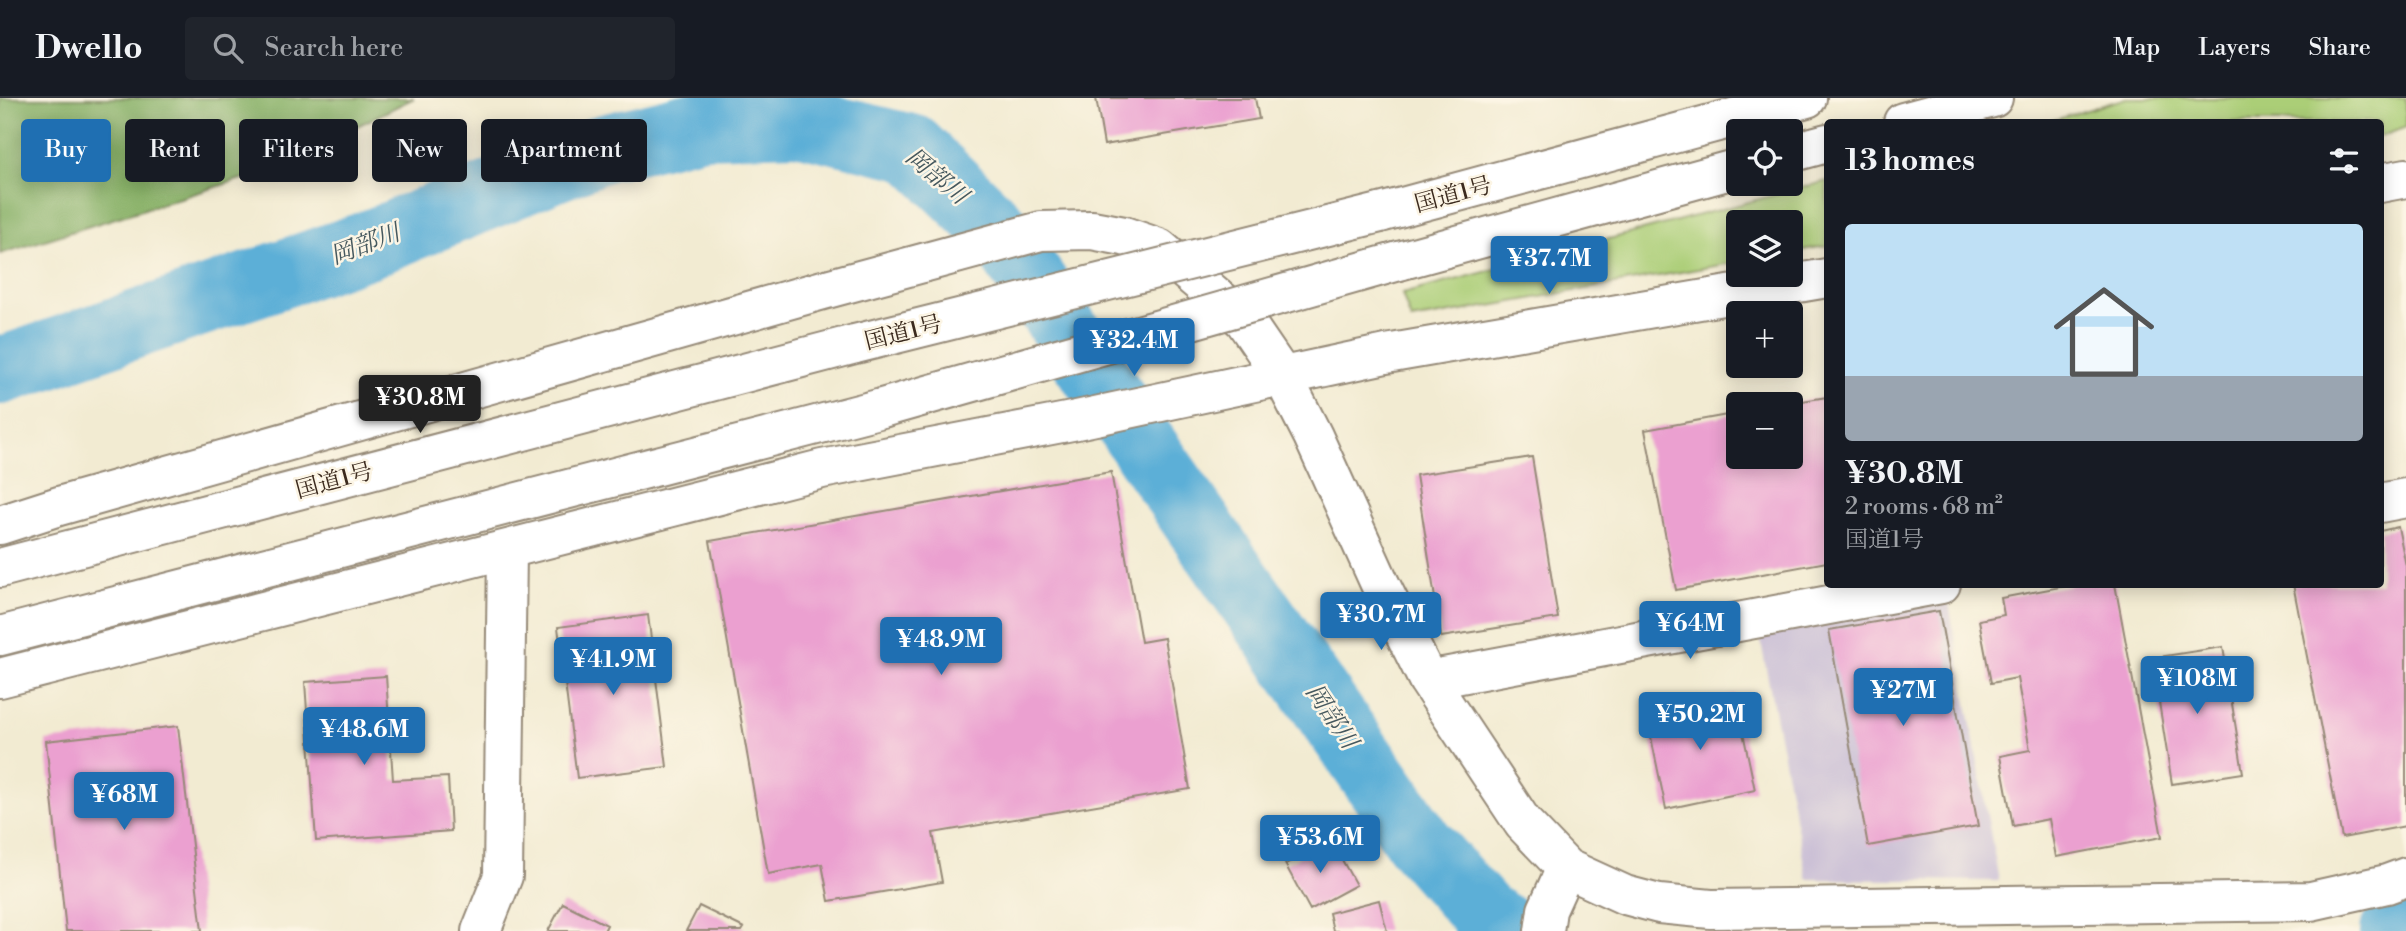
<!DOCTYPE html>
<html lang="en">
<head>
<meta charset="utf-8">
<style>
  :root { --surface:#171b24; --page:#20242c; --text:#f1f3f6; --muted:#9ea1a6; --line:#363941; --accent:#1f6fb2 }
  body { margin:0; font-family:"Libre Bodoni","Noto Serif JP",serif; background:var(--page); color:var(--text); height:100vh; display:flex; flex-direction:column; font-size:26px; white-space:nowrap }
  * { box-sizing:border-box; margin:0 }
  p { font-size:23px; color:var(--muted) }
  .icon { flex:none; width:38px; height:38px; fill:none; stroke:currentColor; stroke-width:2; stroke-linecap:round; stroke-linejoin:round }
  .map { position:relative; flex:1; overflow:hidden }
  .sheet { position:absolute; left:1824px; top:21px; width:560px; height:469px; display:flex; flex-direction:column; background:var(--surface); border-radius:7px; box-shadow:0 4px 18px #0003 }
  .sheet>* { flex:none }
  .banner { position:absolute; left:21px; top:21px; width:665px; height:63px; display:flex; gap:14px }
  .tools { position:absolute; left:1726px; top:21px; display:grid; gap:14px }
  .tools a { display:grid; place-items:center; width:77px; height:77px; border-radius:7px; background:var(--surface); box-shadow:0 4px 18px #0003; font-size:35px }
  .price { position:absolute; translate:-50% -60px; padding:0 16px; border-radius:7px; background:var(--accent); color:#fff; font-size:23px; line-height:46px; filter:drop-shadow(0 2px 4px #0008) }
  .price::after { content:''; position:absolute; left:50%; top:42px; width:21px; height:16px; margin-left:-10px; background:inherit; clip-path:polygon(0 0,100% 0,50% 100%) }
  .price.current { background:#222; color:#fff }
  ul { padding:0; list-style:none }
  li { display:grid; align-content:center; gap:14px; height:371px; padding:0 21px }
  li+li { border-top:2px solid var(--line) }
  li span { display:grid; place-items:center; height:217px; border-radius:7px; color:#555 }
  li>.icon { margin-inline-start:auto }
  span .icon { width:126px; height:126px; fill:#fffc; stroke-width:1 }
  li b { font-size:30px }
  h2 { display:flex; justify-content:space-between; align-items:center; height:84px; padding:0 21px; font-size:30px }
  .tag { padding:0 24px; border-radius:7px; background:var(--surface); box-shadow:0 4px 18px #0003; font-size:24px; line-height:63px }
  .tag.current { background:var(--accent); color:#fff }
  header { display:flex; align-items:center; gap:42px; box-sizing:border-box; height:98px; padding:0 35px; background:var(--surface); border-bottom:2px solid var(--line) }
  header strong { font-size:33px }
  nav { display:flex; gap:38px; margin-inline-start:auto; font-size:24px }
  .search { width:490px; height:63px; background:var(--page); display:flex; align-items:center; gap:18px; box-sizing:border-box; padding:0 24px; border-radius:7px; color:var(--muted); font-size:26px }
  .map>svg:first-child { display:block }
</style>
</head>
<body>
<header>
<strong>Dwello</strong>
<div class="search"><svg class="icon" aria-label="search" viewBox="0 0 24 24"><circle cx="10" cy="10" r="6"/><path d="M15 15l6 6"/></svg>Search here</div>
<nav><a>Map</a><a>Layers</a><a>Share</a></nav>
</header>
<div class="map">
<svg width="2406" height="833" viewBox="0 0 2406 833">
  <rect width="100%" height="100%" fill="#fcf5e5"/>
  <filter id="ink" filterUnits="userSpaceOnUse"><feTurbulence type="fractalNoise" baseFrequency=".0143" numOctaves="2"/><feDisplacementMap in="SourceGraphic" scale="14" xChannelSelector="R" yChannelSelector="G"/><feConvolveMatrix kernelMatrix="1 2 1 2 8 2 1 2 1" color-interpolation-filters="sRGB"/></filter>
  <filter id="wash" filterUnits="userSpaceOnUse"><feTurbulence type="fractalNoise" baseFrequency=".00686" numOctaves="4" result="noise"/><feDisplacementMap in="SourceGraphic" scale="28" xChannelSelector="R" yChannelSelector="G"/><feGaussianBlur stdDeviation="1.57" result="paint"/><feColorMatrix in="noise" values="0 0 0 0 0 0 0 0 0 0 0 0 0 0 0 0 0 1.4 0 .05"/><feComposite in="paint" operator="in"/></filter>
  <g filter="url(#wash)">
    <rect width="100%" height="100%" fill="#f2ebd2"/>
    <path fill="#cabfd6" d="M1948 500 1999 783 1807 781 1759 534Z"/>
    <path fill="#abce77" stroke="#737c4a" stroke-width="2" d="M2126 0H2406V29L2380 39V24H2048Z
      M1827 83V148L1790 154V124H1738V164L1411 222 1402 196Z"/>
    <path fill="#88b168" stroke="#626e43" stroke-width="2" d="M0 0H414L264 74 0 156Z"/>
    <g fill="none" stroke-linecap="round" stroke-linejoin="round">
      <path stroke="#5bafd7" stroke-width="68" d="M0 273 367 147 604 50 703 26 796 23 912 50 999 134 1132 331 1420 745 1485 818 1510 833
        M2394 833 2406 830"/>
    </g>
    <g id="blocks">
      <path fill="#eba0d0" d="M1096 0H1255L1259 21 1104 47Z
        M1827 299V464L1676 492 1645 332 1738 315V359H1790V305Z
        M1532 359 1558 520 1441 539 1416 377Z
        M1111 374 1141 544 1164 540 1190 691 933 735 942 784 829 803 822 766 768 776 710 443Z
        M2398 429 2406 468V728L2342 740 2293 486H2380V433Z
        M2076 486H2115L2162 739 2056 759 2049 721 2013 728 2000 658 2030 652 2017 580 1991 585 1979 522 2004 517 2001 500Z
        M1939 513 1978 728 1868 748 1829 532Z
        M648 517 667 669 577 680 558 529Z
        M2223 549 2243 675 2172 686 2152 560Z
        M386 578 393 682 448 679 451 733 316 743 305 584Z
        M1735 596 1755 692 1666 711 1646 615Z
        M178 628 202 833H66L46 643Z
        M1331 742 1356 787 1310 812 1285 766Z
        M1379 802 1387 833H1333L1329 815Z
        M563 805 607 827 604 833H548Z
        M699 808 744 830 742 833H686Z"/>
    </g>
  </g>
  <g filter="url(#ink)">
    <use href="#blocks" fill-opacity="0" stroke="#968a78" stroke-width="2"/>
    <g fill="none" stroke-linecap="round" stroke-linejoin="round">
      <g stroke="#968a78" stroke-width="42">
        <path id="minor" d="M2380 85 2406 80
          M2380 405 2406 400
          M0 427 59 408 823 192 1041 133 1092 132 1124 138 1159 150 1244 222 1283 279 1313 338 1381 488 1428 582 1523 725 1566 770 1625 797 1659 806 1711 811 2311 803 2387 786 2406 779
          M0 580 822 371 1072 323 1386 256 1827 180
          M1428 582 1941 486
          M481 833 503 778 507 452
          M1544 833 1547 812 1566 770"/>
      </g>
      <g stroke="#968a78" stroke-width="42">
        <path id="highway" d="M1903 24 1993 0
          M1790 55 1827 45
          M1380 115 1807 0
          M1399 163 1738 70
          M0 470 855 246
          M0 538 882 310"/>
      </g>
      <use href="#minor" stroke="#fff" stroke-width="38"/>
      <use href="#highway" stroke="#fff" stroke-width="38"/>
      <g stroke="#968a78" stroke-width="42" stroke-linecap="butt">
        <path id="highway-bridge" d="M855 246 1380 115
          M882 310 1399 163"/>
      </g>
      <use href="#highway-bridge" stroke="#fff" stroke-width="38"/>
    </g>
  </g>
  <g text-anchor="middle" stroke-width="5" stroke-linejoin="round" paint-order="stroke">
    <g font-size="23" fill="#3b2a1e" stroke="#fcf5e5">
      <text transform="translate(1453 96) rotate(-15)" y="8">国道1号</text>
      <text transform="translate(903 234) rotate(-14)" y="8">国道1号</text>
      <text transform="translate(334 382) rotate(-15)" y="8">国道1号</text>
    </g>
    <g font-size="24" font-style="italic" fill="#46595f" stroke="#fcf5e5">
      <text transform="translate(937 78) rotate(40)" y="8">岡部川</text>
      <text transform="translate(365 146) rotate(-21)" y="8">岡部川</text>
      <text transform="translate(1332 618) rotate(56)" y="8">岡部川</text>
    </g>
  </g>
</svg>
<div class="tools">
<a><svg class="icon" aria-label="locate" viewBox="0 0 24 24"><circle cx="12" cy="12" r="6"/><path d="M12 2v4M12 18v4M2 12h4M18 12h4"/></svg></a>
<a><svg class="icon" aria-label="layers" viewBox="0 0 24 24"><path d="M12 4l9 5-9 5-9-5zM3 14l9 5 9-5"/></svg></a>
<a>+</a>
<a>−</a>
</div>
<b class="price" style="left:1549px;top:198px">¥37.7M</b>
<b class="price" style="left:1134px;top:280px">¥32.4M</b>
<b class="price current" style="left:420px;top:337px">¥30.8M</b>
<b class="price" style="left:1381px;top:554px">¥30.7M</b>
<b class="price" style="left:1690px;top:563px">¥64M</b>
<b class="price" style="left:941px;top:579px">¥48.9M</b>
<b class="price" style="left:613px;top:599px">¥41.9M</b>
<b class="price" style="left:2197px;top:618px">¥108M</b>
<b class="price" style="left:1903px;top:630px">¥27M</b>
<b class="price" style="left:1700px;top:654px">¥50.2M</b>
<b class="price" style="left:364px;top:669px">¥48.6M</b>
<b class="price" style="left:124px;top:734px">¥68M</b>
<b class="price" style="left:1320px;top:777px">¥53.6M</b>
<div class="banner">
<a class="tag current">Buy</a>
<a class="tag">Rent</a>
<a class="tag">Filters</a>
<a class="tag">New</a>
<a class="tag">Apartment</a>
</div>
<section class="sheet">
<h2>13 homes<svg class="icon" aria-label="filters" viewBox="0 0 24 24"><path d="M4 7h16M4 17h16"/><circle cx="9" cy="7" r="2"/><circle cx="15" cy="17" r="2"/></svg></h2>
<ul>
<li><span style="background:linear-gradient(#bfe0f5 70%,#9aa5b1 0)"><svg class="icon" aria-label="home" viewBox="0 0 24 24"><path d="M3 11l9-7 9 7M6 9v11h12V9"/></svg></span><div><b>¥30.8M</b><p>2 rooms · 68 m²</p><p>国道1号</p></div></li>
</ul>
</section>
</div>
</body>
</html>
